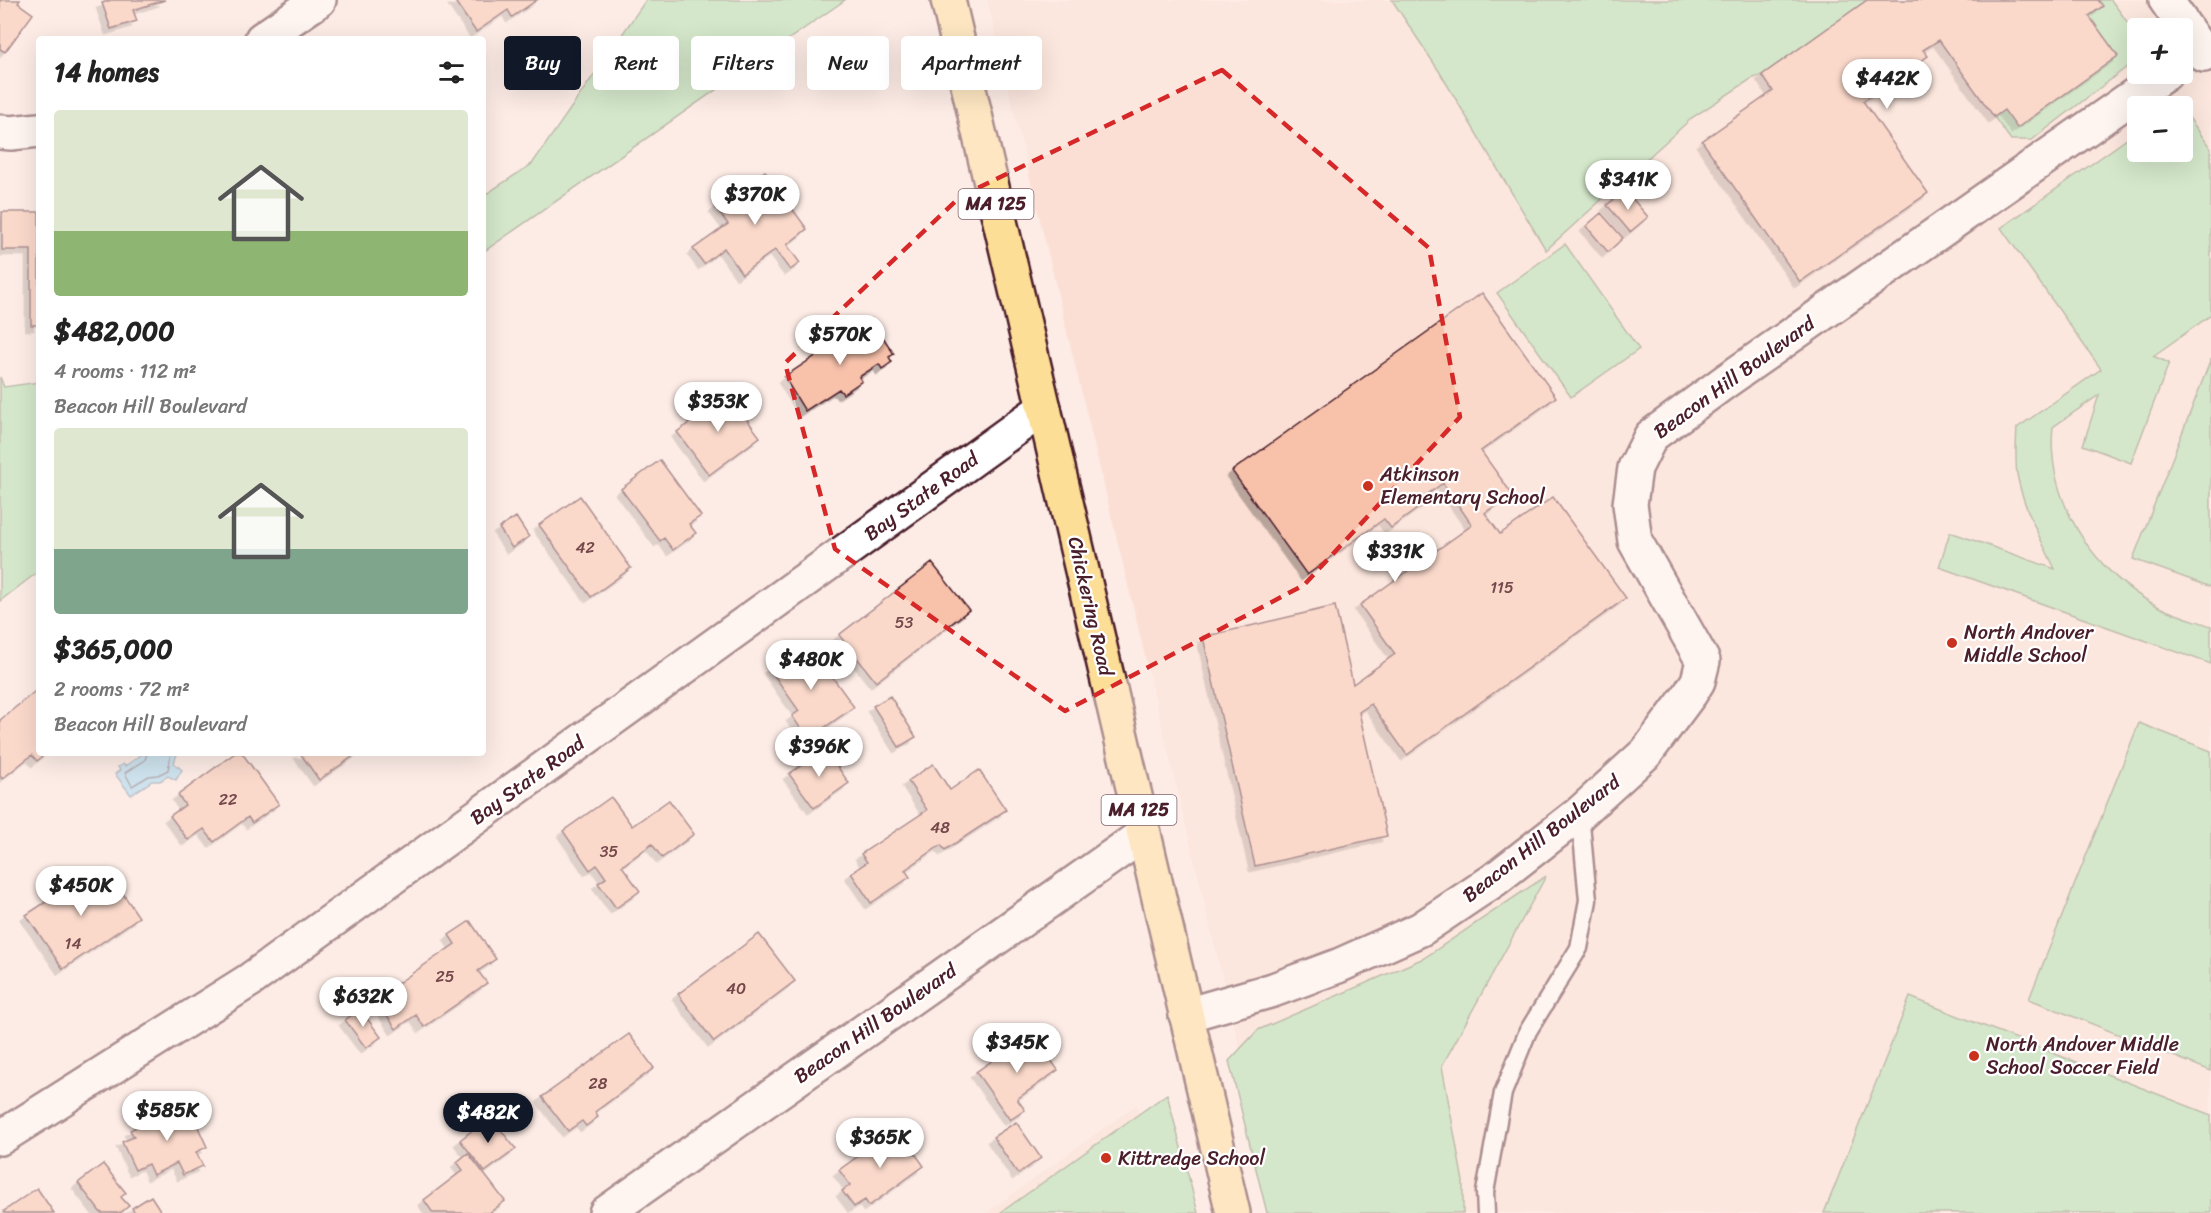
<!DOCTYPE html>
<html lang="en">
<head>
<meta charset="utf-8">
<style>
  :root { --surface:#fff; --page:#f2f2f2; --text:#222; --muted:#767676; --accent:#111827 }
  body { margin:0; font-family:Sriracha,sans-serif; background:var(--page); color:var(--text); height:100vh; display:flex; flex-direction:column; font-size:22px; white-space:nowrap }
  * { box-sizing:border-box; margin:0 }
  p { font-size:20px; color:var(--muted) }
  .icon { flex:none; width:33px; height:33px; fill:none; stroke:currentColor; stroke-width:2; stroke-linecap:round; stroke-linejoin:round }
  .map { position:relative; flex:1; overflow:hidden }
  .details { position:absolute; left:36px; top:36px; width:450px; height:720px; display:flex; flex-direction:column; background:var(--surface); border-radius:6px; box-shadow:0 6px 24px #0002 }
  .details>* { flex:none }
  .hud { position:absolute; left:504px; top:36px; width:570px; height:54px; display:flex; gap:12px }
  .buttons { position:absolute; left:2127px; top:18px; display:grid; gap:12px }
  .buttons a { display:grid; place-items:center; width:66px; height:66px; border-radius:6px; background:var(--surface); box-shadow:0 6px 24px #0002; font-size:30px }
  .price { position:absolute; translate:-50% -51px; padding:0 14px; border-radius:21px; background:#fff; color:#222; font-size:20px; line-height:39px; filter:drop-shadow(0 2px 3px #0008) }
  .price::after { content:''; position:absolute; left:50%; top:36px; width:18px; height:14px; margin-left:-9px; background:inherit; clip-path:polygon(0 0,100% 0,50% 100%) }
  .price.on { background:var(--accent); color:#fff }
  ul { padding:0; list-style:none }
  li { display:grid; align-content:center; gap:12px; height:318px; padding:0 18px }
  li span { display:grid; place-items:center; height:186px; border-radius:6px; color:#555 }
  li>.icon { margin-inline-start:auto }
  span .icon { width:108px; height:108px; fill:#fffc; stroke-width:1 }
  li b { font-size:26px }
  h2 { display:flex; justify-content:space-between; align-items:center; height:72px; padding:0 18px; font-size:26px }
  .tag { padding:0 21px; border-radius:6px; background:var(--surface); box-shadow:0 6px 24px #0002; font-size:21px; line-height:54px }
  .tag.on { background:var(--accent); color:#fff }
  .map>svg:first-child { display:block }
</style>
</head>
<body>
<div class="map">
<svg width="2211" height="1213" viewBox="0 0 2211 1213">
  <defs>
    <filter id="shadow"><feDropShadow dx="-5.5" dy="5.5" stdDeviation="0" flood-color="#0004"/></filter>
  </defs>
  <rect width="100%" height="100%" fill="#fdece6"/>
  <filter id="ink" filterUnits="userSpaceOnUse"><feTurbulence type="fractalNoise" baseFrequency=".0167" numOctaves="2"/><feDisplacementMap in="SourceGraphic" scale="12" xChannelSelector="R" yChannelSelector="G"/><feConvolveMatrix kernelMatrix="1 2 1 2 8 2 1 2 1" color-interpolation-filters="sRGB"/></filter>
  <g filter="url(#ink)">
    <path fill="#fbdfd4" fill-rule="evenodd" d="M987 0H2211V1213H1279ZM2138 28H2182V74H2138ZM2138 106H2182V152H2138Z
      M1137 1104 1165 1213H986Z"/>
    <path fill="#a3e1a9" stroke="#76806a" stroke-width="1.5" d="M646 0H845L483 252V196L532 164Z
      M1392 0H1867L1762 75 1751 79 1693 117 1546 250 1439 71Z
      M2098 0H2111C2128 23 2141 34 2132 63L2032 140H2011L1994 117 2004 110 2089 16 2102 7Z
      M2183 109 2211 149V315L2153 356 2169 363 2131 463 2083 445 2099 395 2053 427C2045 500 2095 575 2159 607 2175 615 2194 620 2211 626V664L1939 567 1950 532 2055 569C2041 539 2023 508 2017 474 2015 459 2016 443 2017 428L2101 369 2001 228 2137 132 2138 152H2182Z
      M1565 244 1639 349 1571 397 1497 293Z
      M2211 359V587L2133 559Z
      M0 377 4 387 39 382V571L0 601Z
      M2139 723 2211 751V1071L2029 999Z
      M1546 876 1442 1066 1463 1182V1213H1267L1229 1061 1258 1030 1424 958Z
      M1910 997 2211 1115V1213H1824Z
      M1167 1094 1198 1213H1000Z"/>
    <path fill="#96d7f8" stroke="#788da6" stroke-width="1.5" d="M144 753 177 754 174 763 182 770 176 780 168 776 160 781H152L131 795 115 774 120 770 118 767 123 764 125 766Z"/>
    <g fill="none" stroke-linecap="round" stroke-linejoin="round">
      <path stroke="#68697d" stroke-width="1.5" d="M147 753 145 760 125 773 132 786 149 776 158 775 168 770 171 753"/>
    </g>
    <path fill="#f7c1aa" stroke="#4a1f2b" stroke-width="1.5" filter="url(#shadow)" d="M0 0H20L18 3 33 14 5 52 0 49Z
      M111 0H165L133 10 137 21 111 29 102 3Z
      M454 0H537L512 17 508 10 476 32Z
      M1867 0H2098L2103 6 2089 16 2118 56 2017 128 2004 110 1994 117 1939 40 1923 50 1928 56 1863 101 1928 193 1800 282 1702 141 1773 91 1762 75Z
      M765 171 807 229 787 245 800 263 790 270 775 250 742 274 724 248 704 264 693 249 728 224 715 207Z
      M1625 190 1648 217 1630 232 1607 205Z
      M2 212H39V325H31V250H2Z
      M1601 213 1623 238 1608 252 1586 226Z
      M1482 293 1556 397 1481 451 1512 494 1485 513 1500 534 1553 497 1626 598 1407 755 1371 704 1359 712 1387 836 1255 866 1203 637 1335 606 1353 684 1395 654 1360 605 1472 525 1443 483 1425 496 1428 501 1391 528 1384 519 1307 575 1232 471Z
      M871 319 894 354 889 357 892 362 882 369 879 364 859 377 862 381 843 394 839 389 805 411 784 377Z
      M728 394 760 437 709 475 677 432 697 417 694 412 714 397 718 402Z
      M660 460 701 516 689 524 696 533 673 550 664 538 660 541 621 489Z
      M580 496 631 568 591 597 539 525Z
      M516 517 529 537 512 548 499 528Z
      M932 563 969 610 876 682 839 635Z
      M798 648 804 656 813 650 854 707 808 739 792 716 799 711 769 668Z
      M39 688V753H47L37 761 32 755 2 779 0 776V720Z
      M890 696 916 737 899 747 873 706Z
      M825 749 849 783 814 808 789 774Z
      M235 753H242L279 804 252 823 248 817 214 842 204 829 188 840 170 816 185 805 178 795Z
      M300 753H358L319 780Z
      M933 764 950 790 979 770 1006 810 945 850 941 845 905 870 910 877 871 903 851 873 867 862 861 854 927 810 908 781Z
      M611 797 632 826 669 800 694 834 662 858 652 844 622 866 640 891 616 908 598 883 606 878 597 865 590 870 563 831Z
      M64 872 79 894 109 873 139 917 63 969 26 915 55 896 46 885Z
      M470 921 496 959 478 971 487 983 424 1027 416 1015 396 1029 373 994 392 981 395 985 455 944 449 935Z
      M759 934 795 981 714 1042 678 994Z
      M360 1009 381 1037 366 1048 345 1020Z
      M1032 1033 1058 1070 1017 1099 1025 1110 1010 1120 976 1072Z
      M629 1034 654 1068 595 1112 598 1117 586 1126 582 1121 568 1131 542 1097Z
      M187 1103 207 1147 196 1152 203 1166 183 1175 177 1163 153 1175 148 1164 135 1170 122 1142 134 1137 130 1130Z
      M490 1116 516 1149 485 1172 460 1140Z
      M1016 1122 1041 1158 1018 1174 993 1137Z
      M897 1128 924 1166 869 1206 865 1200 854 1207 842 1191 850 1185 839 1170Z
      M468 1153 505 1201 489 1213H433L424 1200 463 1170 457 1162Z
      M103 1164 126 1193 121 1197 129 1206 120 1213H101L78 1183Z
      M37 1188 54 1213H5L4 1211Z
      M151 1196 162 1213H135L132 1208Z"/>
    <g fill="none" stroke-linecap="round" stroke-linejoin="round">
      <g stroke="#4a1f2b" stroke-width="21">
        <path id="lane" d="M1486 1213 1485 1192 1503 1093 1528 1031 1579 948 1588 900 1580 813"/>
      </g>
      <g stroke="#4a1f2b" stroke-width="38">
        <path id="street" d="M2166 0 2204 55
          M262 39 319 0
          M0 132 11 133 39 130
          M1186 1015 1273 990 1338 966 1421 929 1494 880 1580 813 1646 753 1690 694 1698 681 1703 661 1635 541 1630 504 1635 468 1651 436 1726 381 2165 74
          M0 1138 250 980 1044 408
          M606 1213 1144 834"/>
      </g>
      <g stroke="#4a1f2b" stroke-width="38">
        <path id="primary" d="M948 0 1233 1213"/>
      </g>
      <use href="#lane" stroke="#fff" stroke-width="16"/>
      <use href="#street" stroke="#fff" stroke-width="33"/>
      <use href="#primary" stroke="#fdde96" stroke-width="33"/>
    </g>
  </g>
  <path d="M0 0H2211V1213H0ZM1222 70 1429 248 1460 417 1304 585 1065 711 835 549 785 363 961 196Z" fill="#fdece6" fill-opacity=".55" fill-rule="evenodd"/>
  <path fill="none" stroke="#d62828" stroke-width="4.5" stroke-dasharray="12 8" stroke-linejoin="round" d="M1222 70 1429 248 1460 417 1304 585 1065 711 835 549 785 363 961 196Z"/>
  <g fill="#c8321e" stroke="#fff" stroke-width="2">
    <circle cx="1368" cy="486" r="6"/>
    <circle cx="1952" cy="643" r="6"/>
    <circle cx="1974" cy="1056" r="6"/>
    <circle cx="1106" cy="1158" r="6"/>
  </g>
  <g text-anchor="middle" stroke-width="4.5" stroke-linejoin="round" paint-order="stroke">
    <g font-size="16" fill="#75484b">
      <text x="585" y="553">42</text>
      <text x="1502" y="593">115</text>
      <text x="904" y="628">53</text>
      <text x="228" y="805">22</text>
      <text x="940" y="833">48</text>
      <text x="609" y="857">35</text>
      <text x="73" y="949">14</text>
      <text x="445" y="982">25</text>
      <text x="736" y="994">40</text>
      <text x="598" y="1089">28</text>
    </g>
    <g fill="#fff" stroke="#80626b" stroke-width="1.5">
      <rect x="958.5" y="189" width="75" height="30" rx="4.5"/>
      <rect x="1101.5" y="795" width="75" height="30" rx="4.5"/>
    </g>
    <g font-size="18" font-weight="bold" fill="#4a1f2b">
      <text x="996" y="210">MA 125</text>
      <text x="1139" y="816">MA 125</text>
    </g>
    <g font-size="20" fill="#4a1f2b" stroke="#fff">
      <text transform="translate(1734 377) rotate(-36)" y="7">Beacon Hill Boulevard</text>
      <text transform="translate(921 496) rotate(-36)" y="7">Bay State Road</text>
      <text transform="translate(1091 606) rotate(77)" y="7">Chickering Road</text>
      <text transform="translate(527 780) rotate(-36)" y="7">Bay State Road</text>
      <text transform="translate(1541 838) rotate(-38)" y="7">Beacon Hill Boulevard</text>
      <text transform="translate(875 1023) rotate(-35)" y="7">Beacon Hill Boulevard</text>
    </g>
    <g font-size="20" fill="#4a1f2b" stroke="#fff" text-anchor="start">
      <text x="1380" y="481">Atkinson<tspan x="1380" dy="23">Elementary School</tspan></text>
      <text x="1964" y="639">North Andover<tspan x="1964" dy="23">Middle School</tspan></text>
      <text x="1986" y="1051">North Andover Middle<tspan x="1986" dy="23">School Soccer Field</tspan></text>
      <text x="1118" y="1165">Kittredge School</text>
    </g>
  </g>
</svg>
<div class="buttons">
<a>+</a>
<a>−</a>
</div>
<b class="price" style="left:1887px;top:110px">$442K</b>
<b class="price" style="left:1628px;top:211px">$341K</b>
<b class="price" style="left:755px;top:226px">$370K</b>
<b class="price" style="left:840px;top:366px">$570K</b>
<b class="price" style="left:718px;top:433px">$353K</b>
<b class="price" style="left:1395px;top:583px">$331K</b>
<b class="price" style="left:811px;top:691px">$480K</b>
<b class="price" style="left:819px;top:778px">$396K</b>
<b class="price" style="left:81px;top:917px">$450K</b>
<b class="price" style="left:363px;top:1028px">$632K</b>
<b class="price" style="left:1017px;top:1074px">$345K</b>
<b class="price" style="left:167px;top:1142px">$585K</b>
<b class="price on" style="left:488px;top:1144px">$482K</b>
<b class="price" style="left:880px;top:1169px">$365K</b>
<div class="hud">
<a class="tag on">Buy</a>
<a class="tag">Rent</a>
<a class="tag">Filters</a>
<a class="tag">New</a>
<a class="tag">Apartment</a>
</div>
<section class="details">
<h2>14 homes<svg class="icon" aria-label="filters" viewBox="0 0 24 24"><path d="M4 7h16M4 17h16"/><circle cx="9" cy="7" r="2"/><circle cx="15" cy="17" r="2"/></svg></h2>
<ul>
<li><span style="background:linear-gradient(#dfe7d0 65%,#8fb573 0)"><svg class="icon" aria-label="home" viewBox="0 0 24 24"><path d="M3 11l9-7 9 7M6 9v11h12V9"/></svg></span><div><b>$482,000</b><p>4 rooms · 112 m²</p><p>Beacon Hill Boulevard</p></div></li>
<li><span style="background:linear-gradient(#dfe7d0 65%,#7fa58c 0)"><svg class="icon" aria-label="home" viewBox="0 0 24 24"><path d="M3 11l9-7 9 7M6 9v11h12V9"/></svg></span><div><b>$365,000</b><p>2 rooms · 72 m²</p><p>Beacon Hill Boulevard</p></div></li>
</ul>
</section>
</div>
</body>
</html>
